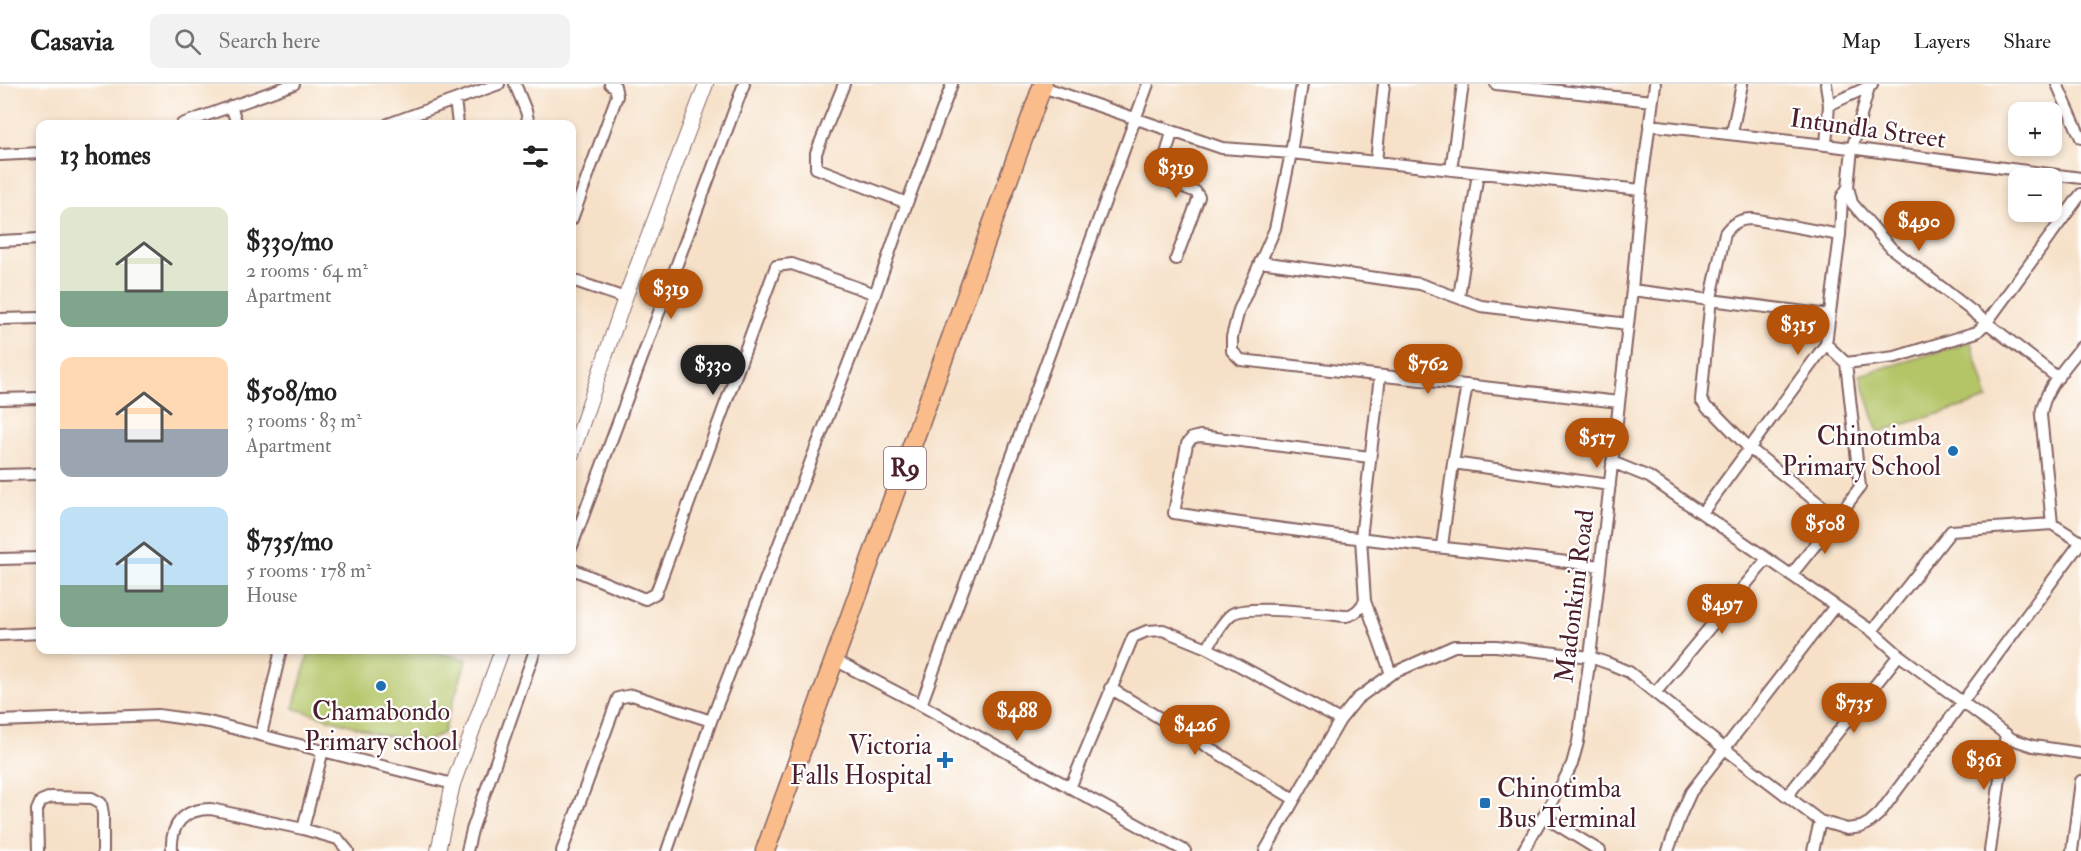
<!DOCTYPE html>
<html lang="en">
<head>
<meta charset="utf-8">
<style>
  :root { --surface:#fff; --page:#f2f2f2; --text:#222; --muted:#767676; --line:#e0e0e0; --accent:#b45309 }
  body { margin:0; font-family:"IM FELL Double Pica",serif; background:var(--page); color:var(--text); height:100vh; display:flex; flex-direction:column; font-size:22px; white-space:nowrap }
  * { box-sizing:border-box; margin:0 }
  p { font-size:20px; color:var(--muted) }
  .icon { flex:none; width:33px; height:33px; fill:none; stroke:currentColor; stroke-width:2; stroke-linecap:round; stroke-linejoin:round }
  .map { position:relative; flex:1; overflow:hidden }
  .panel { position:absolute; left:36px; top:36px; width:540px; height:534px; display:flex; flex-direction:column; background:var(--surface); border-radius:12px; box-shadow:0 3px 9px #0003 }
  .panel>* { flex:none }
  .buttons { position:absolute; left:2008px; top:18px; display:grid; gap:12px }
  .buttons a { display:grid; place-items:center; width:54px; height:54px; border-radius:12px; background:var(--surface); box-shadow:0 3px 9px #0003; font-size:30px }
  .price { position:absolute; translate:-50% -51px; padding:0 14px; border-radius:21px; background:var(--accent); color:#fff; font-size:20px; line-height:39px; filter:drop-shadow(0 2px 3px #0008) }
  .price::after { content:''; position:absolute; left:50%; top:36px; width:18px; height:14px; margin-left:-9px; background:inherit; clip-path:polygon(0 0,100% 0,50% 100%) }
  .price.selected { background:#222; color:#fff }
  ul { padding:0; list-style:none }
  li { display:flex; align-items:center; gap:18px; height:150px; padding:0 24px }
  li span { display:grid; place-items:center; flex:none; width:168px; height:120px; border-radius:12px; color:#555 }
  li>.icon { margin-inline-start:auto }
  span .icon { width:72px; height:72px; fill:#fffc; stroke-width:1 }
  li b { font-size:26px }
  h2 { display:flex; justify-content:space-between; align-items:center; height:72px; padding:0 24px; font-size:26px }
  header { display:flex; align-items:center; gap:36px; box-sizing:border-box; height:84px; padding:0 30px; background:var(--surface); border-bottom:2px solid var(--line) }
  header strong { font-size:28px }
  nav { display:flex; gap:33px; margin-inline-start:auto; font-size:21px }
  .search { width:420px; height:54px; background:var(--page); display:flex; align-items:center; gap:15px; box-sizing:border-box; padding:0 21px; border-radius:12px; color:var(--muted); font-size:22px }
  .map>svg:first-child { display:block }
</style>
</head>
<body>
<header>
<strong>Casavia</strong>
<div class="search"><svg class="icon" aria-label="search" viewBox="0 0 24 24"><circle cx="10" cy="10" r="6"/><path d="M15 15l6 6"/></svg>Search here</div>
<nav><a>Map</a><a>Layers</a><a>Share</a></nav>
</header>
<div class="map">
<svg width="2081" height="767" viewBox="0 0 2081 767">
  <rect width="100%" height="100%" fill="#fff"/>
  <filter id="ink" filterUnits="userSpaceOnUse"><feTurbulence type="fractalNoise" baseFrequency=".0167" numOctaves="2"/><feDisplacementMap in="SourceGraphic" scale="12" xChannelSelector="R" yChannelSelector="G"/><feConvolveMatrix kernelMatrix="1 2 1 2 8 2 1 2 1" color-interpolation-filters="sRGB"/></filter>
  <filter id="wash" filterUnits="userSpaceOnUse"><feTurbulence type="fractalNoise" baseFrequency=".008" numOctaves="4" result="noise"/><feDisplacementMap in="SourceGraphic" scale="24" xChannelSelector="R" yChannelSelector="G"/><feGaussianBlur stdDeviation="1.35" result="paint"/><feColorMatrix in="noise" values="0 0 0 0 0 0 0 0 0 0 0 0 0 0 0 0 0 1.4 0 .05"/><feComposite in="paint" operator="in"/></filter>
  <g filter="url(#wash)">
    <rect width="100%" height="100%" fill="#f6e0c7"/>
    <path fill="#b4c568" stroke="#7f724a" stroke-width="1.5" d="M1971 258 1988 315 1878 348 1860 291Z
      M340 566H422L467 575 443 649 428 657 382 651 293 624 309 568 332 571Z"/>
  </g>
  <g filter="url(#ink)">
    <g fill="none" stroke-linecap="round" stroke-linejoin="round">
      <g stroke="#866362" stroke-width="14">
        <path id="minor" d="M515 0 526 27 529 40
          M844 0 816 69V84L907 119
          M1302 0 1291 69 1275 145 1239 226 1232 253V267L1241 276 1619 318
          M1496 0 1652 17
          M1826 0 1829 21
          M2057 0 2081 54
          M1043 3 1222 64 1291 69 1641 106
          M1869 3 1852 65 1848 103 1852 119 1891 164 2058 294
          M455 16 458 40
          M231 22 237 40
          M182 40 294 0
          M388 40 499 0
          M1649 41 1826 61 2081 94
          M1172 48 1161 89 1165 96 1196 108 1199 113 1176 175
          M1732 49 1742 0
          M1826 61 1829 21 1872 1
          M0 71 40 69
          M1376 78 1384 0
          M1451 86 1463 0
          M572 135 617 12 615 2 610 0
          M1840 151 1752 135C1740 135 1732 139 1725 149L1711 214 1701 316 1708 325 1714 328 1748 363 1837 434 1860 403 1846 279
          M0 157 40 155
          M1260 178 1420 200 1481 222 1628 240
          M572 196 625 214
          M1632 206 1829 231
          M1459 213 1478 89
          M0 235 40 234
          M1826 260 1846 279 1895 273 1977 248 1987 238 2081 110
          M1380 292 1361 454 1365 517 1391 590
          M0 315 40 314
          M1370 373 1200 352 1192 354 1187 360 1174 429C1315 452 1458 464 1600 482
          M1612 378 1649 393 1791 491 1872 547 1899 571 2012 655 2033 662 2081 669
          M1453 379 1610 401
          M0 391 40 390
          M1702 429 1826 260 1840 151 1842 113 1848 103
          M2052 440 2041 331C2044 305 2066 283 2081 263
          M572 462 744 0
          M1442 462 1453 379 1467 301
          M0 475 40 474
          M572 485 645 515 656 509 776 182 792 180 875 210
          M1791 491 1837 434
          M0 551 40 549
          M1207 564C1214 554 1222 537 1232 530 1247 520 1325 530 1346 532 1355 530 1359 526 1365 517
          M835 576 921 621 1185 767
          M1110 604 1294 715
          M1655 609 1767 475
          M921 621 1148 0
          M0 637 158 631 209 638 453 700
          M261 651 281 566
          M1070 704 1133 553 1147 547 1163 546 1207 564 1340 636
          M1788 711 1899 571
          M1543 732 1600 767
          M303 745 323 666
          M38 767 37 726 41 717 51 713 92 714 101 719 103 730V767
          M172 767C170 740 184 725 211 725L303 745 338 755 348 767
          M467 767 472 746 535 566
          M562 767 618 614 632 611 711 637
          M667 767 711 637 875 210 907 119 952 0
          M1265 767 1340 636 1357 615 1391 590 1454 562H1496L1590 573 1610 580 1629 588 1725 665 1820 737 1847 745 1861 743 1870 738 1880 729 2081 458 2052 440 1951 447 1872 547
          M1523 767 1563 698 1572 680 1578 658 1590 573 1632 206 1641 106 1655 0
          M1668 767 1681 730 1691 708 1835 522
          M1813 767 1820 737
          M1990 767 2006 650
          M2072 767 2081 697"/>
      </g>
      <g stroke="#866362" stroke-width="16">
        <path id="tertiary" d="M572 370 625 214 706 0
          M438 767 453 700 502 566"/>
      </g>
      <g stroke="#866362" stroke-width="21">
        <path id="trunk" d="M765 767 1043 0"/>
      </g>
      <use href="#minor" stroke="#fff" stroke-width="10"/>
      <use href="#tertiary" stroke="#fff" stroke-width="14"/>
      <use href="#trunk" stroke="#f9bc8a" stroke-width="18"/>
    </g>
  </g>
  <g fill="#1f6fb2" stroke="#fff" stroke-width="2">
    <circle cx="1953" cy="367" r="6"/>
    <circle cx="381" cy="602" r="6"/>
    <path d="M942 667h6v6h6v6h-6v6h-6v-6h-6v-6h6z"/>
    <rect x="1479" y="713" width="12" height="12" rx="3"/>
  </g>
  <g text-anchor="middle" stroke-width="4.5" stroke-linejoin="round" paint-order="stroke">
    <rect fill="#fff" stroke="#80626b" stroke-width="1.5" x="884" y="363" width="42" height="42" rx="4.5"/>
    <g font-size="24" font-weight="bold" fill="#4a1f2b">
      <text x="905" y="392">R9</text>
    </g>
    <g font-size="26" fill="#4a1f2b" stroke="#fff">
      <text transform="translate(1868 44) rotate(8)" y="9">Intundla Street</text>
      <text transform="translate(1574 512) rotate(-83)" y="9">Madonkini Road</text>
    </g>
    <g font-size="26" fill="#4a1f2b" stroke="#fff" text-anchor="end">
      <text x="1941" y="361">Chinotimba<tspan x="1941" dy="30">Primary School</tspan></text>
      <text x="381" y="636" text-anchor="middle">Chamabondo<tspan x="381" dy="30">Primary school</tspan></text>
      <text x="932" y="670">Victoria<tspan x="932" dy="30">Falls Hospital</tspan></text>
      <text x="1497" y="713" text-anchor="start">Chinotimba<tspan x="1497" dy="30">Bus Terminal</tspan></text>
    </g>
  </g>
</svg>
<div class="buttons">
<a>+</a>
<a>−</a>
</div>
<b class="price" style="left:1176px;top:115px">$319</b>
<b class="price" style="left:1919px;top:168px">$490</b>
<b class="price" style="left:671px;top:236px">$319</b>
<b class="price" style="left:1798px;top:272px">$315</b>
<b class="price" style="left:1428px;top:311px">$762</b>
<b class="price selected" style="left:713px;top:312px">$330</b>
<b class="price" style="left:1597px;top:385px">$517</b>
<b class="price" style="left:1825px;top:471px">$508</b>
<b class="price" style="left:1722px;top:551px">$497</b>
<b class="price" style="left:1854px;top:650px">$735</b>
<b class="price" style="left:1017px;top:658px">$488</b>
<b class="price" style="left:1195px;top:672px">$426</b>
<b class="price" style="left:1984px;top:707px">$361</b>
<section class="panel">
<h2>13 homes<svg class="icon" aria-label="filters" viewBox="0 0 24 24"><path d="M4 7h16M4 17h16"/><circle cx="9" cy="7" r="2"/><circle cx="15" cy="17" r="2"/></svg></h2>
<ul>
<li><span style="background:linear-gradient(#dfe7d0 70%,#7fa58c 0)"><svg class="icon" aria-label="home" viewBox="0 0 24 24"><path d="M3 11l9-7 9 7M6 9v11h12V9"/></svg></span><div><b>$330/mo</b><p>2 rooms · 64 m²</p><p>Apartment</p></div></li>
<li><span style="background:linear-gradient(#ffd9b3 60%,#9aa5b1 0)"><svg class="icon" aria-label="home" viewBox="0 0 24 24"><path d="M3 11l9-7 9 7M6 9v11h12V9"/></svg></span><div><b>$508/mo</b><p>3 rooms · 83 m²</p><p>Apartment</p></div></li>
<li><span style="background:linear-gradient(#bfe0f5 65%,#7fa58c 0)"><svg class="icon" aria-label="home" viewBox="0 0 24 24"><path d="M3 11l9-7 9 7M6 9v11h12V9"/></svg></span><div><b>$735/mo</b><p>5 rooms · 178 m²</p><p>House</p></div></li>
</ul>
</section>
</div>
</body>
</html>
